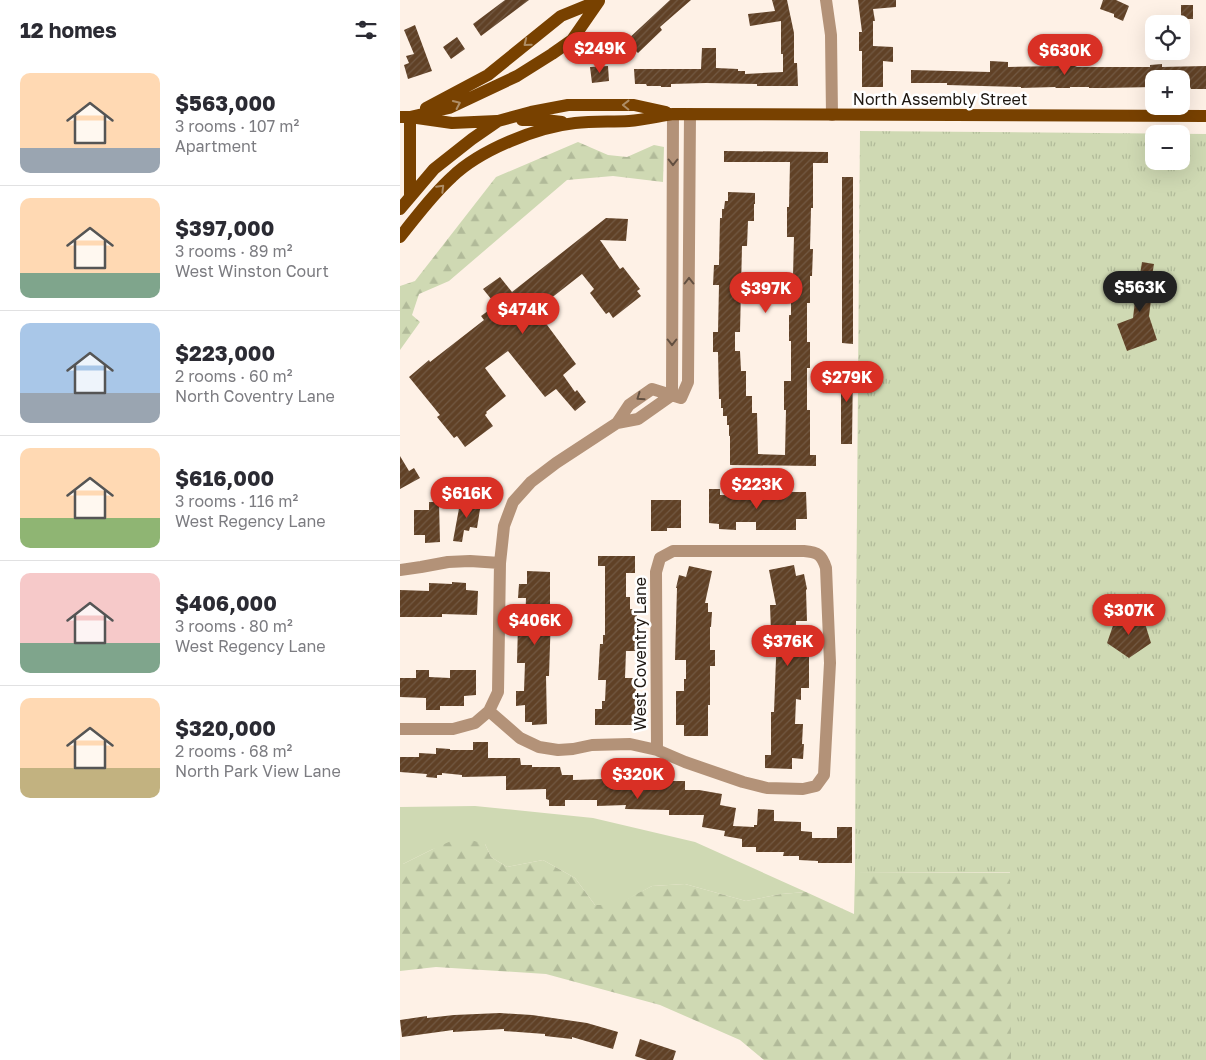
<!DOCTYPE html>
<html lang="en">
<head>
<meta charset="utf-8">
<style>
  :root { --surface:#fff; --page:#f7f7f7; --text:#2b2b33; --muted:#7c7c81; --line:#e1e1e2; --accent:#d93025 }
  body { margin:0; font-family:"Golos Text",sans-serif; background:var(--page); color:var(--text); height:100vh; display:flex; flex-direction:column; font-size:19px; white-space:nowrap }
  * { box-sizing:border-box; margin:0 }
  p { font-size:16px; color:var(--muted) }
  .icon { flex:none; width:28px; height:28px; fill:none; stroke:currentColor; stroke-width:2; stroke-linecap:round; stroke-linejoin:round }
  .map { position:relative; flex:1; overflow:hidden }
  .side { display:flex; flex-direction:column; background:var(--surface); width:400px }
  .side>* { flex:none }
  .tools { position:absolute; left:745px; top:15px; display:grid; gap:10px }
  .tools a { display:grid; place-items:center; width:45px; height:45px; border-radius:10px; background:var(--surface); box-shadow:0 5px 20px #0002; font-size:25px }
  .price { position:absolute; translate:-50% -42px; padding:0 11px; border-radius:18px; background:var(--accent); color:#fff; font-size:16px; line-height:32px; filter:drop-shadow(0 1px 2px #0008) }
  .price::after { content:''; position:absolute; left:50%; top:30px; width:15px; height:11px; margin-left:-8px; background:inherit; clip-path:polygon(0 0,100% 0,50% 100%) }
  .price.active { background:#222; color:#fff }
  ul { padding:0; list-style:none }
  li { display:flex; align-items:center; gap:15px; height:125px; padding:0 20px }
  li+li { border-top:1px solid var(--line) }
  li span { display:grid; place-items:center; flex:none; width:140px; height:100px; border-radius:10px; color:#555 }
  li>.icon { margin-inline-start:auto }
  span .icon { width:60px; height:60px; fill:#fffc; stroke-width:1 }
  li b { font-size:21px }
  h2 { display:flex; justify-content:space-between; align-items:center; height:60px; padding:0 20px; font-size:21px }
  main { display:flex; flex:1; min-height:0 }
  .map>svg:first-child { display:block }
</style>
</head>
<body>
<main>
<section class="side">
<h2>12 homes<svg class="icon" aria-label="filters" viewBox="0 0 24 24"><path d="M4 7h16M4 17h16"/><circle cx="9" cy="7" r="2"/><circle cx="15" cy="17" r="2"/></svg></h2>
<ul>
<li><span style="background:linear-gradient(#ffd9b3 75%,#9aa5b1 0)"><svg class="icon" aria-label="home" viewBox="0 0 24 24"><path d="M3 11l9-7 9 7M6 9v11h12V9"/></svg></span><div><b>$563,000</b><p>3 rooms · 107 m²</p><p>Apartment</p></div></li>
<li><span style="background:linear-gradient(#ffd9b3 75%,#7fa58c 0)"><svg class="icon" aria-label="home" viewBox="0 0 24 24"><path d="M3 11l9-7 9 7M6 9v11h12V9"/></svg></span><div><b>$397,000</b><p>3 rooms · 89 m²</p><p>West Winston Court</p></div></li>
<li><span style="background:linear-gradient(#a9c7e8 70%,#9aa5b1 0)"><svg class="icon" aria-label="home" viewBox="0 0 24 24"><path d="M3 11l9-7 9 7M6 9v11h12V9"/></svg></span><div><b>$223,000</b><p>2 rooms · 60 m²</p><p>North Coventry Lane</p></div></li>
<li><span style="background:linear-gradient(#ffd9b3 70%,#8fb573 0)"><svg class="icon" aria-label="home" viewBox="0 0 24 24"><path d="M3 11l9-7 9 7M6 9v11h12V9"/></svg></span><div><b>$616,000</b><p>3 rooms · 116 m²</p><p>West Regency Lane</p></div></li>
<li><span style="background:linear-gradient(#f6c9c9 70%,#7fa58c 0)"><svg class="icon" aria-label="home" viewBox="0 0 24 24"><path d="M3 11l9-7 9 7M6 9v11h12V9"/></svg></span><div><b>$406,000</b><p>3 rooms · 80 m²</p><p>West Regency Lane</p></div></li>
<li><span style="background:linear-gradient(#ffd9b3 70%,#c2b280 0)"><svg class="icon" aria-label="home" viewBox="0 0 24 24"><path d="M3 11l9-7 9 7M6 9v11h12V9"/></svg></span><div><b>$320,000</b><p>2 rooms · 68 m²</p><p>North Park View Lane</p></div></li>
</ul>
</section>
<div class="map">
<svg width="806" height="1060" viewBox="0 0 806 1060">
  <defs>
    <pattern id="forest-firs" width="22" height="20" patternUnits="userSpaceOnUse" patternTransform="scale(1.25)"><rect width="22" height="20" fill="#cfd9b3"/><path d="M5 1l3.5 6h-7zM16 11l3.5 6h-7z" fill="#b1ba99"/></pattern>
    <pattern id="park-tufts" width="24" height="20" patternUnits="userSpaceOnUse" patternTransform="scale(1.25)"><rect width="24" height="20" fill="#cfd9b3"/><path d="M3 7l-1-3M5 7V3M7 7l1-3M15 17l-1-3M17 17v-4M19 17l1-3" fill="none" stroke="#b1ba99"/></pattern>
    <pattern id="building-hatch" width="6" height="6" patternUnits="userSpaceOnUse" patternTransform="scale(1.25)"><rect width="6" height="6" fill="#604126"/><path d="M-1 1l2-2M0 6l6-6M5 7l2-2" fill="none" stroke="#725943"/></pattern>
  </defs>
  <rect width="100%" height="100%" fill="#fef1e6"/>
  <path fill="#cfd9b3" d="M75 806 193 818 295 842 406 892 381 894 346 901 285 884 252 886 215 906 195 905 175 878 143 860 107 867 91 857 85 844 33 849 3 864H0V807Z"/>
  <path fill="url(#forest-firs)" d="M178 142 208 155 227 157 254 145 264 147 263 182 213 176 167 180 49 281 19 294 12 315 20 322 0 350V286L15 281 96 177Z
    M60 837 85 844 91 857 107 867 143 860 175 878 195 905H215L252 886 285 884 346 901 381 894 406 892 454 914 455 873 806 872V1060H364L340 1040 260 1005 146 974 36 967 0 971V864H3L33 849Z"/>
  <path fill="url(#park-tufts)" fill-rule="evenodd" d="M460 131 806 134V1060H611L610 872 455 873 456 637ZM754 134H781V161H754Z"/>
  <path fill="url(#building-hatch)" d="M105 0H129L81 36 73 24Z
    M270 0H291L260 27 262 30 238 53 226 41Z
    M372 0H387L394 33V63H397L398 86H357V84L306 83 271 84V87H261V86H247L246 84H235L234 69H301L302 48H316V68L338 69V71H345V74L383 72V54H381V21L350 26 348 14 375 11Z
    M458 0H496V7L473 9 475 21H473V46L493 47V62L483 61V87H462V51H459V32H462Z
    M703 0H716L729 6 723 21 714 17V14L700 9Z
    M781 5H793V19H781Z
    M15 25 32 71 8 79 4 65 9 63 6 56 14 54 4 30Z
    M57 37 65 49 51 59 43 47Z
    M663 41H674L675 66 677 67H750V65L762 64V67L806 66V89H791L790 87H785V79H754V87L704 88H689V87H670V88H656L655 87 621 88V87L547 85V83H511V70L590 72V61L608 62V67L664 66Z
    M208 66 209 81 192 83 190 67Z
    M324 151 428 152V163H413V208H411L410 249H413L412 276H410V303H407V342H410V368H407V410H410V455H416V466L330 465V436H329V425H327V416H323V408H321V399H319L318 352H313V332H318L319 285H313L314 265H319L320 218H322V209H324L325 201H328V192L355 193V204H354V221H348L347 246H342L340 332H335V351H340L341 371H346V396H352V413H357L358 454 385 455 386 410H384V381H391V341H389V315H391V276H393L394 237H387V207H389L390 162H324Z
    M442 177H453V344L442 343Z
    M206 218 228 219 226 241 200 240 220 269 223 267 240 289 237 291 241 296 213 318 209 312 206 314 190 293 194 289 182 274 136 310 176 364 163 375 175 392 177 390 186 402 175 411 156 389 145 397 108 351 85 368 106 396 86 412 87 413 85 415 93 426 65 447 57 436 54 438 37 417 40 415 9 377 29 360 30 362 84 320 81 316 96 305 83 289 100 277 112 292Z
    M742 262 754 264 752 276H754L749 316 757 340 727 351 717 324 733 318 738 275H740Z
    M441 364H453L452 444H441Z
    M0 456 9 471 14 468 20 478 0 489Z
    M309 489H320V495L387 496V492H406L407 519H396V530H356V522H336V530L319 529V524L309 523Z
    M251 500H281V528H267V531H251Z
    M70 501 81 503 77 528 70 527 69 531 64 530 62 542 53 541 60 503 69 505Z
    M29 502H39L40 542 25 543V535H14V510H29Z
    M198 556H235V573H226V597H230V609H237L236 651H226L225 678H236L235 725H195V709H202V701H205L206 680H198L200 644H203V635H205V566H198Z
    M394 565 396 576 404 574 407 589 406 590 407 621H396V641H402L401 653H409V688H401V700L396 699 395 724H403L402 744H404L403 759 392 758V769L365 768V755H371V712H374L377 632H371L370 605H376L369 570Z
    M289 566 312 571 305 603H308V612H312L311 627H310V650H315V666H310V705H308V736H284V725H276V691H284V679H286V660H275L277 588H276L279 575 286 577Z
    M127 571 150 572V614H151L149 676H146L147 724 132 725V722H125V705L116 706V691H124L125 663H117L118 624H125L126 598H118L119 584H127Z
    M52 582 66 583V590L78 591 77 615 42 614V617H0V590L29 591V583L52 584Z
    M716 617H743L751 643 729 658 707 643Z
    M16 670H29V677L50 678V670H76V695L64 696V706H40V710H26V698L0 697V678H16Z
    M73 742H88V758H120L121 765H132V767H160L162 775H173V780L204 779V772L238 771 260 773 259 781H285V790H299L322 794 320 805 336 808 333 826 354 827V825H357L358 809 374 810V821L401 822V831L412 832V838H437V827H452V863H418V861L399 860V856H383L384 852H356V847H342V839L324 836 325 831 302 827 304 815H269V810L225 809 226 805 197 806V800H165V806H149V800L146 799V789L106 790V776L62 777V775L42 773V775H37V778L26 777 27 774 0 772V757H19V753L36 754V748L50 749V750H73Z
    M100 1013 132 1015 187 1023 218 1032 213 1049 172 1037V1039L145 1036V1034L104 1031V1029L53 1032V1030L2 1037 0 1020 27 1016V1018L54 1015Z
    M240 1039 276 1051 273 1060H247L235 1056Z"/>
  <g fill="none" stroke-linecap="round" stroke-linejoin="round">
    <path stroke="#b39278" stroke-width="12" d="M426 0 431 35 432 115
      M272 395 273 114
      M217 423 238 419 272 395
      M0 570 21 567 48 562 70 561 100 563
      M89 711 98 692 100 563 104 526 113 502 131 482 156 463 217 423 229 405 252 389 281 398 288 382 290 114
      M0 729H53L75 723 89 711 120 738 139 747 158 750 173 749 192 745 230 744 257 750 285 762 343 782 367 788 403 789 416 786 424 775 430 663 426 568C422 555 418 552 404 551H273L260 558 256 572 257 750"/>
    <path stroke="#784100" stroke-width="12" d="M26 108 88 75 161 16 198 1
      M0 117H10L49 108 117 76 152 54 172 40 199 1
      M10 117V196
      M17 118 52 123 97 121
      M122 120H145L162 122
      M0 209 34 169 72 139 98 121 131 112 168 105H234L266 112
      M0 237C17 216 32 195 52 177 80 150 137 127 175 123 193 121 211 122 229 121 244 120 259 116 273 114L806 116"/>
  </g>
  <defs><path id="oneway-chevron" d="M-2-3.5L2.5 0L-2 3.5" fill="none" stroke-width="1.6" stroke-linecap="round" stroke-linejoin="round" transform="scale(1.25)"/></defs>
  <g stroke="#ae8d66">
    <use href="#oneway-chevron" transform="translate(127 43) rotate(141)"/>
    <use href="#oneway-chevron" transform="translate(57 104) rotate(-25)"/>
    <use href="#oneway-chevron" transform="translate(226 105) rotate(-179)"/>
    <use href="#oneway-chevron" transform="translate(41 188) rotate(-45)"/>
  </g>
  <g stroke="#624f40">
    <use href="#oneway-chevron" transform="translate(273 162) rotate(90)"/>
    <use href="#oneway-chevron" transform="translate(289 281) rotate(-90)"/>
    <use href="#oneway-chevron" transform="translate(272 342) rotate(90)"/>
    <use href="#oneway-chevron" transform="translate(240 397) rotate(145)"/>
  </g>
  <g text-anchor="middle" stroke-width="5" stroke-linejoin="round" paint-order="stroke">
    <g font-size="16" fill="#1f1812" stroke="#fff">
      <text x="540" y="105">North Assembly Street</text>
      <text transform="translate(240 654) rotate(-90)" y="6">West Coventry Lane</text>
    </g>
  </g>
</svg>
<div class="tools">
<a><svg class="icon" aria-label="locate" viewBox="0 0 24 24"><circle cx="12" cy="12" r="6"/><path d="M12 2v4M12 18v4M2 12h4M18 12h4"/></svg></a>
<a>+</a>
<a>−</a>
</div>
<b class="price" style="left:200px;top:74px">$249K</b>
<b class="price" style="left:665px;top:76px">$630K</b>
<b class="price active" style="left:740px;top:313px">$563K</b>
<b class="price" style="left:366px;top:314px">$397K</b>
<b class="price" style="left:123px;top:335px">$474K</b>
<b class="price" style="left:447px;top:403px">$279K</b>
<b class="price" style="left:357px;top:510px">$223K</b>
<b class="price" style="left:67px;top:519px">$616K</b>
<b class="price" style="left:729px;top:636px">$307K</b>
<b class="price" style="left:135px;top:646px">$406K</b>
<b class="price" style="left:388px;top:667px">$376K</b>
<b class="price" style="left:238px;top:800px">$320K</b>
</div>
</main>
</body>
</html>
